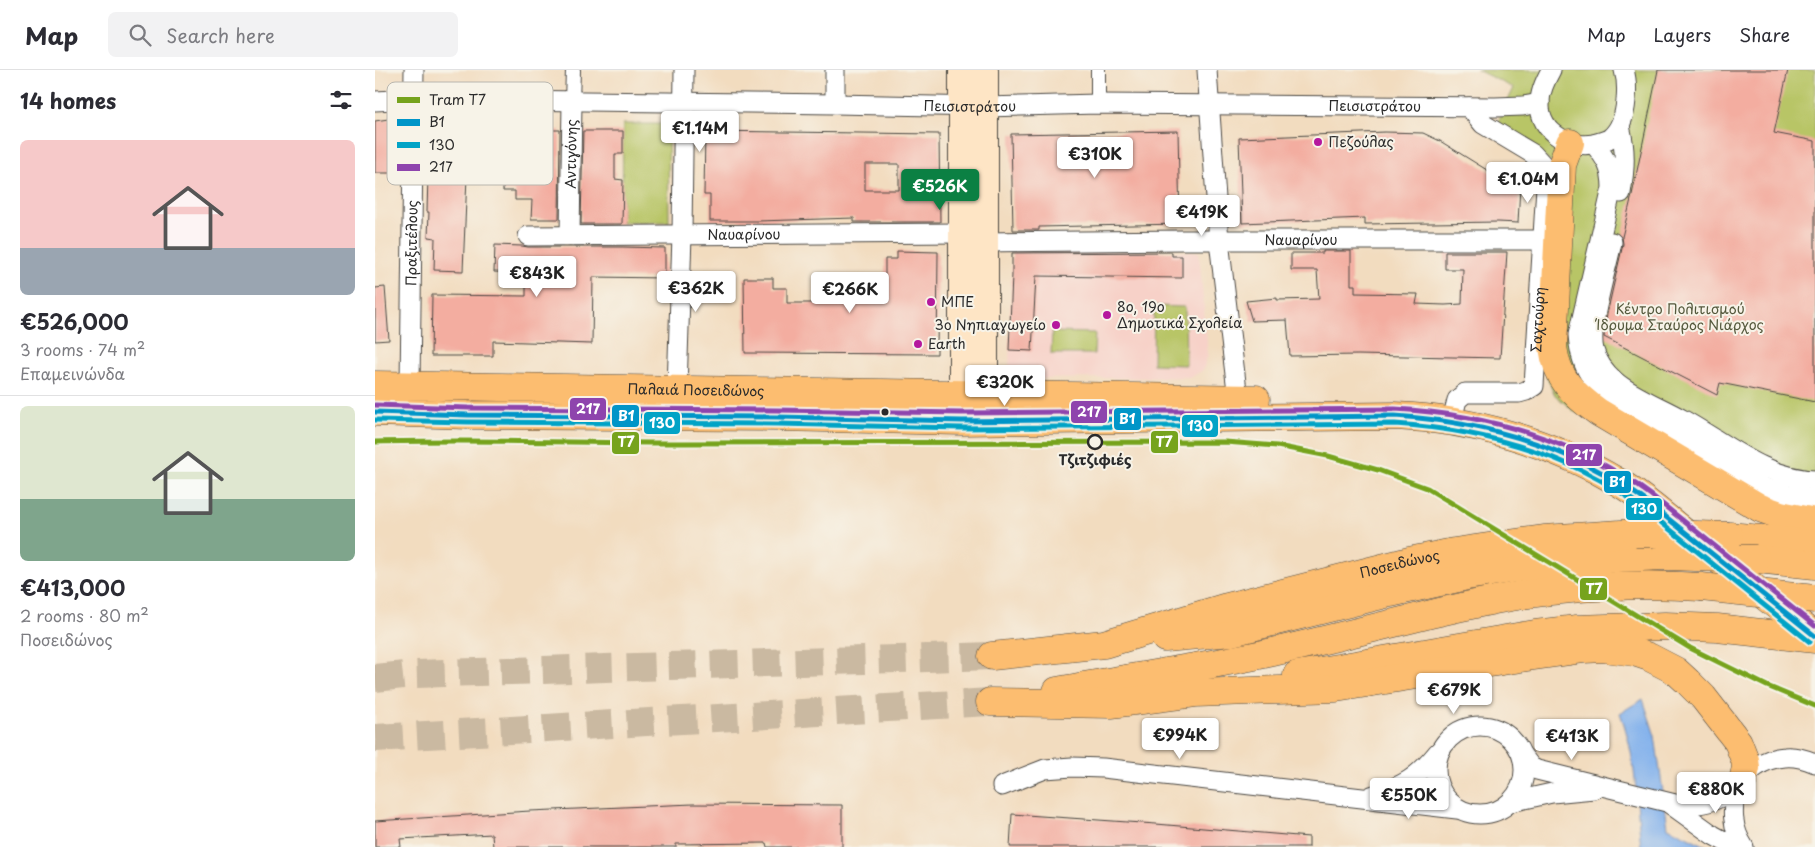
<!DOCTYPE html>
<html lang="en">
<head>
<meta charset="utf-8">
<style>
  :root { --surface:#fff; --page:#f2f2f3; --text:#2b2b33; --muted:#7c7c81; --line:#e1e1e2; --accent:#0b8043 }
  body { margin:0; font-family:"Playpen Sans",sans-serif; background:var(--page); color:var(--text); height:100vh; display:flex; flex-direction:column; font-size:19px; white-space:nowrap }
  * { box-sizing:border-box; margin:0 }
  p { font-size:16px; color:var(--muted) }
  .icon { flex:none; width:28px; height:28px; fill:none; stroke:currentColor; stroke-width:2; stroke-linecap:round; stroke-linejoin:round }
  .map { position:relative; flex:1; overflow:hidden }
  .details { display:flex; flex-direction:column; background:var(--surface); width:375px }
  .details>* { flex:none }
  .price { position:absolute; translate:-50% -42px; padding:0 11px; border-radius:5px; background:#fff; color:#222; font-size:16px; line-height:32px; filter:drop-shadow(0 1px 2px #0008) }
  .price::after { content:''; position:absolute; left:50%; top:30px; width:15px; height:11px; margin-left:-8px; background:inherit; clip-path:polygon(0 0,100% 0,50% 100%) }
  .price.selected { background:var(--accent); color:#fff }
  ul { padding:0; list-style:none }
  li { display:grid; align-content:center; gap:10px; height:265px; padding:0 20px }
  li+li { border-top:1px solid var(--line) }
  li span { display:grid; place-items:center; height:155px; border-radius:8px; color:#555 }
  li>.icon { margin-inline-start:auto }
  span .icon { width:90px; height:90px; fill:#fffc; stroke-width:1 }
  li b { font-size:21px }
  h2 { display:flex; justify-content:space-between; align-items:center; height:60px; padding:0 20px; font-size:21px }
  header { display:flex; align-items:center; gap:30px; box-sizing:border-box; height:70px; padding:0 25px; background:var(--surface); border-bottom:1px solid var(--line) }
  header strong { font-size:24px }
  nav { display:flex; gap:28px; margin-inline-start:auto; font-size:18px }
  .search { width:350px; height:45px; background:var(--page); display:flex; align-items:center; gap:12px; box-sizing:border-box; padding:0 18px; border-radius:8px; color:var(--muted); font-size:19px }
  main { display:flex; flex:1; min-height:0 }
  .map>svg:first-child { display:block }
</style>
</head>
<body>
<header>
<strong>Map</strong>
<div class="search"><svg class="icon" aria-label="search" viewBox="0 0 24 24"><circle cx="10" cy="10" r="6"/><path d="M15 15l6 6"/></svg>Search here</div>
<nav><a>Map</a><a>Layers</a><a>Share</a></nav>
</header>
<main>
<section class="details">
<h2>14 homes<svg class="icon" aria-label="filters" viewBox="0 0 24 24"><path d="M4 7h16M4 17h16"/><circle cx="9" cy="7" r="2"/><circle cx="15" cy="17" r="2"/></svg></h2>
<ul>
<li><span style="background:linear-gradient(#f6c9c9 70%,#9aa5b1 0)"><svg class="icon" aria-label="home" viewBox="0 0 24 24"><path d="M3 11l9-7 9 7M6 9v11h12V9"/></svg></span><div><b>€526,000</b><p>3 rooms · 74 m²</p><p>Επαμεινώνδα</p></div></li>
<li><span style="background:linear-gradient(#dfe7d0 60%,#7fa58c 0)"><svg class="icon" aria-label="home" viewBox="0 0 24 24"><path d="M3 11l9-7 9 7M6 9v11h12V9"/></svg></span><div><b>€413,000</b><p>2 rooms · 80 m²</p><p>Ποσειδώνος</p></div></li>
</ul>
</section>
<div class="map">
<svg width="1440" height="777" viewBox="0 0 1440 777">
  <rect width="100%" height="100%" fill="#f7f3e8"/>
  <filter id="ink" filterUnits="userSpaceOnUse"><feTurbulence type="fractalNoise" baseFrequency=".02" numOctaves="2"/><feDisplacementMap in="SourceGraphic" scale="10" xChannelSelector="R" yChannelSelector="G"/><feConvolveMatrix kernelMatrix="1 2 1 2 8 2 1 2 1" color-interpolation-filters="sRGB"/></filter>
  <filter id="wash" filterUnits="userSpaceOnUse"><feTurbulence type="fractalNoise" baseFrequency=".0096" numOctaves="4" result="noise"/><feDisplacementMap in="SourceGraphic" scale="20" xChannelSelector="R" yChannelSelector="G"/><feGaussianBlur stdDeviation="1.12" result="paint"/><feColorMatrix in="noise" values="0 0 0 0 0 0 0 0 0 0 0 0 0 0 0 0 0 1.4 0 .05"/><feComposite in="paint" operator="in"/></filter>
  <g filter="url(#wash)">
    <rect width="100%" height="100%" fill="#f2dcbf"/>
    <path fill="#f7d1c8" d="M637 179 824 182 833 284 828 300 817 307 646 309 634 298Z"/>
    <path fill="#b8c566" stroke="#727848" d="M1102 0H1440V447L1200 342 1180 325 1172 308 1169 275 1178 93 1121 56 1139 18Z
      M248 54H293L294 152H247Z
      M779 236 810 237 811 295 778 294Z
      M677 262 720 263 719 284H676Z"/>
    <path fill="#82b1ec" stroke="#566e8c" d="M1268 629 1280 666 1293 757 1333 777H1266C1261 731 1262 688 1245 643Z"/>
    <g id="blocks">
      <path fill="#f3ada0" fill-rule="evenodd" d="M1283 0H1413L1399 63 1440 71V332L1345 313 1342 325 1229 267 1232 244 1248 174 1247 167 1257 125Z
        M20 48 23 103H0V51Z
        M59 51 98 52V60H185L184 149H156L157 130H140V121H128V94H99V106H92L88 201 59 200 60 168 53 167 54 142H52L53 105H52L53 55 59 56Z
        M208 61H248V84H240V109L248 110 247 154H206Z
        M330 61 564 64 565 152H479V148L383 151H335V125H329ZM490 94H524V120H490Z
        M803 61 805 154 664 157V160H638L636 64Z
        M1010 62 1048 63 1065 71 1120 105 1134 103 1141 105 1144 110 1145 116 1143 153 1123 152 990 154V148L867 153 864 68Z
        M120 175 147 176 153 177H247L290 178V208L218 207 217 274 118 271V286H56L57 225 151 226V203L119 202Z
        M522 181 563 182 562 284 370 283 369 208H398V218H412V233H451V214H510V189H522Z
        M948 181H976V215H980V223L1043 224 1041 234 1070 235 1087 234 1088 199H1070V182H1132L1125 288 983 285 915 286 912 250 877 251 871 231 902 228V230L944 229 942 200H916V183H948Z
        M797 182V186H807V208L661 206 657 281 634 280 637 205V183Z
        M10 217 14 270 0 271V218Z
        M318 734 467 735V777H392L391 773 301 774V777H118L117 764 25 769 26 777H0V751L155 741Z
        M637 744 781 754 934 767V777H635Z"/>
    </g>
  </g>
  <g filter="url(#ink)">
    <use href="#blocks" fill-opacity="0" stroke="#494641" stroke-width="1"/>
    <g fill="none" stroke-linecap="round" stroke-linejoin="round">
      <path stroke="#cab9a1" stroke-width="28" stroke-dasharray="28 14" stroke-linecap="butt" d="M0 608 38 604 617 586
        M0 668 615 632"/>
      <g stroke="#494641" stroke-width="16">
        <path id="pedestrian" d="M197 32 198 0
          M723 34V0"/>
      </g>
      <g stroke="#494641" stroke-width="21">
        <g id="minor">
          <path d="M832 0 844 171 863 329"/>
          <path d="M1176 0C1171 9 1165 22 1165 32 1163 63 1199 82 1225 72 1228 71 1233 70 1235 68 1246 59 1250 43 1251 30 1252 20 1252 10 1249 0"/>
          <path id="s1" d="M0 31 40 29 460 34 609 37 723 34 1120 37 1148 36 1165 33"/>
          <path d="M460 34V0"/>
          <path d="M1245 56C1251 80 1250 98 1246 123"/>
          <path d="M1219 74C1231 89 1237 98 1237 118L1203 265C1206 301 1216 310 1244 332L1369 407 1391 418 1415 425 1440 429"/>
          <path id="s2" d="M153 166 586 163"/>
          <path id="s3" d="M195 166 197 32"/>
          <path id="s4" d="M610 172 809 170H1183"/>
          <path d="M1237 172C1232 199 1213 256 1219 280 1222 291 1231 303 1240 311 1257 326 1286 337 1307 349 1349 372 1389 408 1440 410"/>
          <path id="s5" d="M35 315 39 0"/>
          <path d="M302 319 307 165 309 0"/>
          <path id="s6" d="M1080 338 1082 330 1090 323H1144L1151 321 1159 316 1171 116V106L1168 95 1158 84 1108 54 1094 37"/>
          <circle cx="1105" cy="700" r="44"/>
          <path d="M1147 685 1156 697 1162 700 1300 734C1327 737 1341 731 1363 718"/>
          <path d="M627 716 670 699 697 697 728 698 1082 739"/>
          <path d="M996 726C1029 716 1042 708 1063 682"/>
          <path d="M1136 732 1177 723 1219 719"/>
          <path d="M1295 734 1338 765 1360 777"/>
          <path d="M1369 777C1345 741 1363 690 1410 687 1420 686 1430 689 1440 693"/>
        </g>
      </g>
      <g stroke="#494641" stroke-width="28">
        <path id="secondary" d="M587 0V347
          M610 347V0"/>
      </g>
      <g stroke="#494641" stroke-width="29">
        <g id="primary">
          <path id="s7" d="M0 315 881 329"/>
          <path d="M0 342 93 345 402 347 587 351 1020 346C1099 349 1176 372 1243 412 1269 427 1292 449 1315 467 1357 500 1398 533 1440 566"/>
        </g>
      </g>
      <g stroke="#494641" stroke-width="29">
        <g id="trunk">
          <path d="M1195 73 1187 95 1178 277C1182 309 1198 324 1223 342L1385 438 1405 445 1440 452"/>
          <path d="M1354 466 1440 474"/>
          <path d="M1381 489 1440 495"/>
          <path d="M790 568 857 562 1015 523 1092 506 1142 498 1242 488 1290 486"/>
          <path id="s8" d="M617 586 729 574 852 537 1034 491 1079 482 1169 469 1261 463"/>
          <path d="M922 605 1160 564 1202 559 1290 556 1342 558 1440 569"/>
          <path d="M682 621C754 607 826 598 898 582 951 570 1003 557 1056 544 1099 534 1142 524 1186 520 1233 515 1279 514 1326 517"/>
          <path d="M615 632 736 634 820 623 961 618 1152 587 1209 579 1229 578 1259 582 1274 587 1301 601 1313 612 1328 627 1363 672 1370 690 1371 698 1368 710"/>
        </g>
      </g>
      <use href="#pedestrian" stroke="#fff" stroke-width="14"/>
      <use href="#minor" stroke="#fff" stroke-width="19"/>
      <use href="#secondary" stroke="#fee5c5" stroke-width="26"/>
      <use href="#primary" stroke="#fcbd6f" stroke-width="28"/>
      <use href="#trunk" stroke="#fcbd6f" stroke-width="28"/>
      <g stroke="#494641" stroke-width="29" stroke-linecap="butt">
        <path id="trunk-bridge" d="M1261 463 1354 466
          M1290 486 1381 489
          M1326 517 1440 529"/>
      </g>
      <use href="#trunk-bridge" stroke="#fcbd6f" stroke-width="28"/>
      <g stroke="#f7f3e8" stroke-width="9">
        <path id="bus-1" d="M0 342 93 345 402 347 587 351 1020 346C1109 352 1198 377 1271 431L1440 566"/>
      </g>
      <g stroke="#f7f3e8" stroke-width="9">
        <path id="bus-2" d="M0 350 93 352 402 354 587 358 1020 354C1108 360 1195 384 1267 437L1435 572"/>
      </g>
      <g stroke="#f7f3e8" stroke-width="9">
        <path id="bus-3" d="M0 335 93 338 402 340 587 343 1020 339C1111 344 1202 370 1276 425L1440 556"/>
      </g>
      <use href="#bus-1" stroke="#0095c8" stroke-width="5"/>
      <use href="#bus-2" stroke="#02a3c6" stroke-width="5"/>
      <use href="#bus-3" stroke="#8e44ad" stroke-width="5"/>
      <g stroke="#f7f3e8" stroke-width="9">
        <path id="tram-1" d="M0 372C102 369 205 373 308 373 488 373 669 371 850 372L902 376 953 386 1003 400 1052 418 1315 578 1392 616 1440 636"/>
      </g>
      <use href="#tram-1" stroke="#76a31d" stroke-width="5"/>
    </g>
  </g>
  <g fill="#b5179e" stroke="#f7f3e8" stroke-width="2">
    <circle cx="943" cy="72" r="5"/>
    <circle cx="556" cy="232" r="5"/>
    <circle cx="732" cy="245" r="5"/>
    <circle cx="681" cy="255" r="5"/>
    <circle cx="543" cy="274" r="5"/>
  </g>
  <circle fill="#2b2b2b" stroke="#f7f3e8" stroke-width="2" cx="510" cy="342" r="4.5"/>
  <circle fill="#f7f3e8" stroke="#2b2b2b" stroke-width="2.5" cx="720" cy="372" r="7"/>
  <g text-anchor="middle" stroke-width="4" stroke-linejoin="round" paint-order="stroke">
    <g font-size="14" fill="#2b2b2b" stroke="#f7f3e8">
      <text dy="5" stroke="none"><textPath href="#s1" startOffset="595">Πεισιστράτου</textPath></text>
      <text dy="5" stroke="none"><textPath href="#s1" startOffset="1000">Πεισιστράτου</textPath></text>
      <text dy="5" stroke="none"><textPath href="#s3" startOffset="82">Αντιγόνης</textPath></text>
      <text dy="5" stroke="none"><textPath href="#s2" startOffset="216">Ναυαρίνου</textPath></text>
      <text dy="5" stroke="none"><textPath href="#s4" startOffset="316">Ναυαρίνου</textPath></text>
      <text dy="5" stroke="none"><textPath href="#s5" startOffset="142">Πραξιτέλους</textPath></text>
      <text dy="5" stroke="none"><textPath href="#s6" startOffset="156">Σαχτούρη</textPath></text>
      <text dy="5" stroke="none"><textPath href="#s7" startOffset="321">Παλαιά Ποσειδώνος</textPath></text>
      <text dy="5" stroke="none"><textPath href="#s8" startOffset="419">Ποσειδώνος</textPath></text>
    </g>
    <g font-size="14" fill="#2b2b2b" stroke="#f7f3e8" text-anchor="start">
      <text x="953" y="77">Πεζούλας</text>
      <text x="566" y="237">ΜΠΕ</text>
      <text x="742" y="242">8ο, 19ο<tspan x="742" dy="16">Δημοτικά Σχολεία</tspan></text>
      <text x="671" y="260" text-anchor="end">3ο Νηπιαγωγείο</text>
      <text x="553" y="279">Earth</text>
    </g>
    <g font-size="14" fill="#55593d" stroke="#f7f3e8">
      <text x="1305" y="244">Κέντρο Πολιτισμού<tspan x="1305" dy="16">Ίδρυμα Σταύρος Νιάρχος</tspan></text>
    </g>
    <g font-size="14" font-weight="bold" fill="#2b2b2b" stroke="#f7f3e8">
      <text x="720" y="395">Τζιτζιφιές</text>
    </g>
  </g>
  <rect x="12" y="12" width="166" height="103" rx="8" fill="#f7f3e8" stroke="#bab7af" stroke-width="1"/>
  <rect x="22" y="27" width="23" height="6" fill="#76a31d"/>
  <rect x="22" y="49" width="23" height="7" fill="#0095c8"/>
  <rect x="22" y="72" width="23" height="6" fill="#02a3c6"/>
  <rect x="22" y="94" width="23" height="7" fill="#8e44ad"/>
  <g font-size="14" fill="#2b2b2b">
    <text x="54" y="35">Tram Τ7</text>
    <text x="54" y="57">Β1</text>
    <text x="54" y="80">130</text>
    <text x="54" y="102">217</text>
  </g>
  <g stroke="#f7f3e8" stroke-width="2">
    <rect x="194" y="327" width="38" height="24" rx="5" fill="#8e44ad"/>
    <rect x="695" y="330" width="38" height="24" rx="5" fill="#8e44ad"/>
    <rect x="236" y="334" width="29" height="24" rx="5" fill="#0095c8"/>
    <rect x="738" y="337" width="29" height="24" rx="5" fill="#0095c8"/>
    <rect x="268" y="341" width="38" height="24" rx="5" fill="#02a3c6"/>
    <rect x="806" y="344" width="38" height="24" rx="5" fill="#02a3c6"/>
    <rect x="775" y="360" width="29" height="24" rx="5" fill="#76a31d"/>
    <rect x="236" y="361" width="29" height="24" rx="5" fill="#76a31d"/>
    <rect x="1190" y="373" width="38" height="24" rx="5" fill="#8e44ad"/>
    <rect x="1228" y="400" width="29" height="24" rx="5" fill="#0095c8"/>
    <rect x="1250" y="427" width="38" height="24" rx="5" fill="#02a3c6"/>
    <rect x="1204" y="507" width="29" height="24" rx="5" fill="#76a31d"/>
  </g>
  <g font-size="14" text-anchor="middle" font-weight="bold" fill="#fff">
    <text x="213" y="344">217</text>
    <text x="714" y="347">217</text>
    <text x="251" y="351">Β1</text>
    <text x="752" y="354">Β1</text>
    <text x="287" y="358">130</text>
    <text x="825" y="361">130</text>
    <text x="789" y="377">Τ7</text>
    <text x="251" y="377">Τ7</text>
    <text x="1209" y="390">217</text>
    <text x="1242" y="417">Β1</text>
    <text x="1269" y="444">130</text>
    <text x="1219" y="524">Τ7</text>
  </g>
</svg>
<b class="price" style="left:325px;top:83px">€1.14M</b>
<b class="price" style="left:720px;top:109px">€310K</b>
<b class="price" style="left:1153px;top:134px">€1.04M</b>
<b class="price selected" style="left:565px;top:141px">€526K</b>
<b class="price" style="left:827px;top:167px">€419K</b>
<b class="price" style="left:162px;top:228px">€843K</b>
<b class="price" style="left:321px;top:243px">€362K</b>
<b class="price" style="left:475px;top:244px">€266K</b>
<b class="price" style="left:630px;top:337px">€320K</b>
<b class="price" style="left:1079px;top:645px">€679K</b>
<b class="price" style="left:805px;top:690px">€994K</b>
<b class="price" style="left:1197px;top:691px">€413K</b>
<b class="price" style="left:1341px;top:744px">€880K</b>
<b class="price" style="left:1034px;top:750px">€550K</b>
</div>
</main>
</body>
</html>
